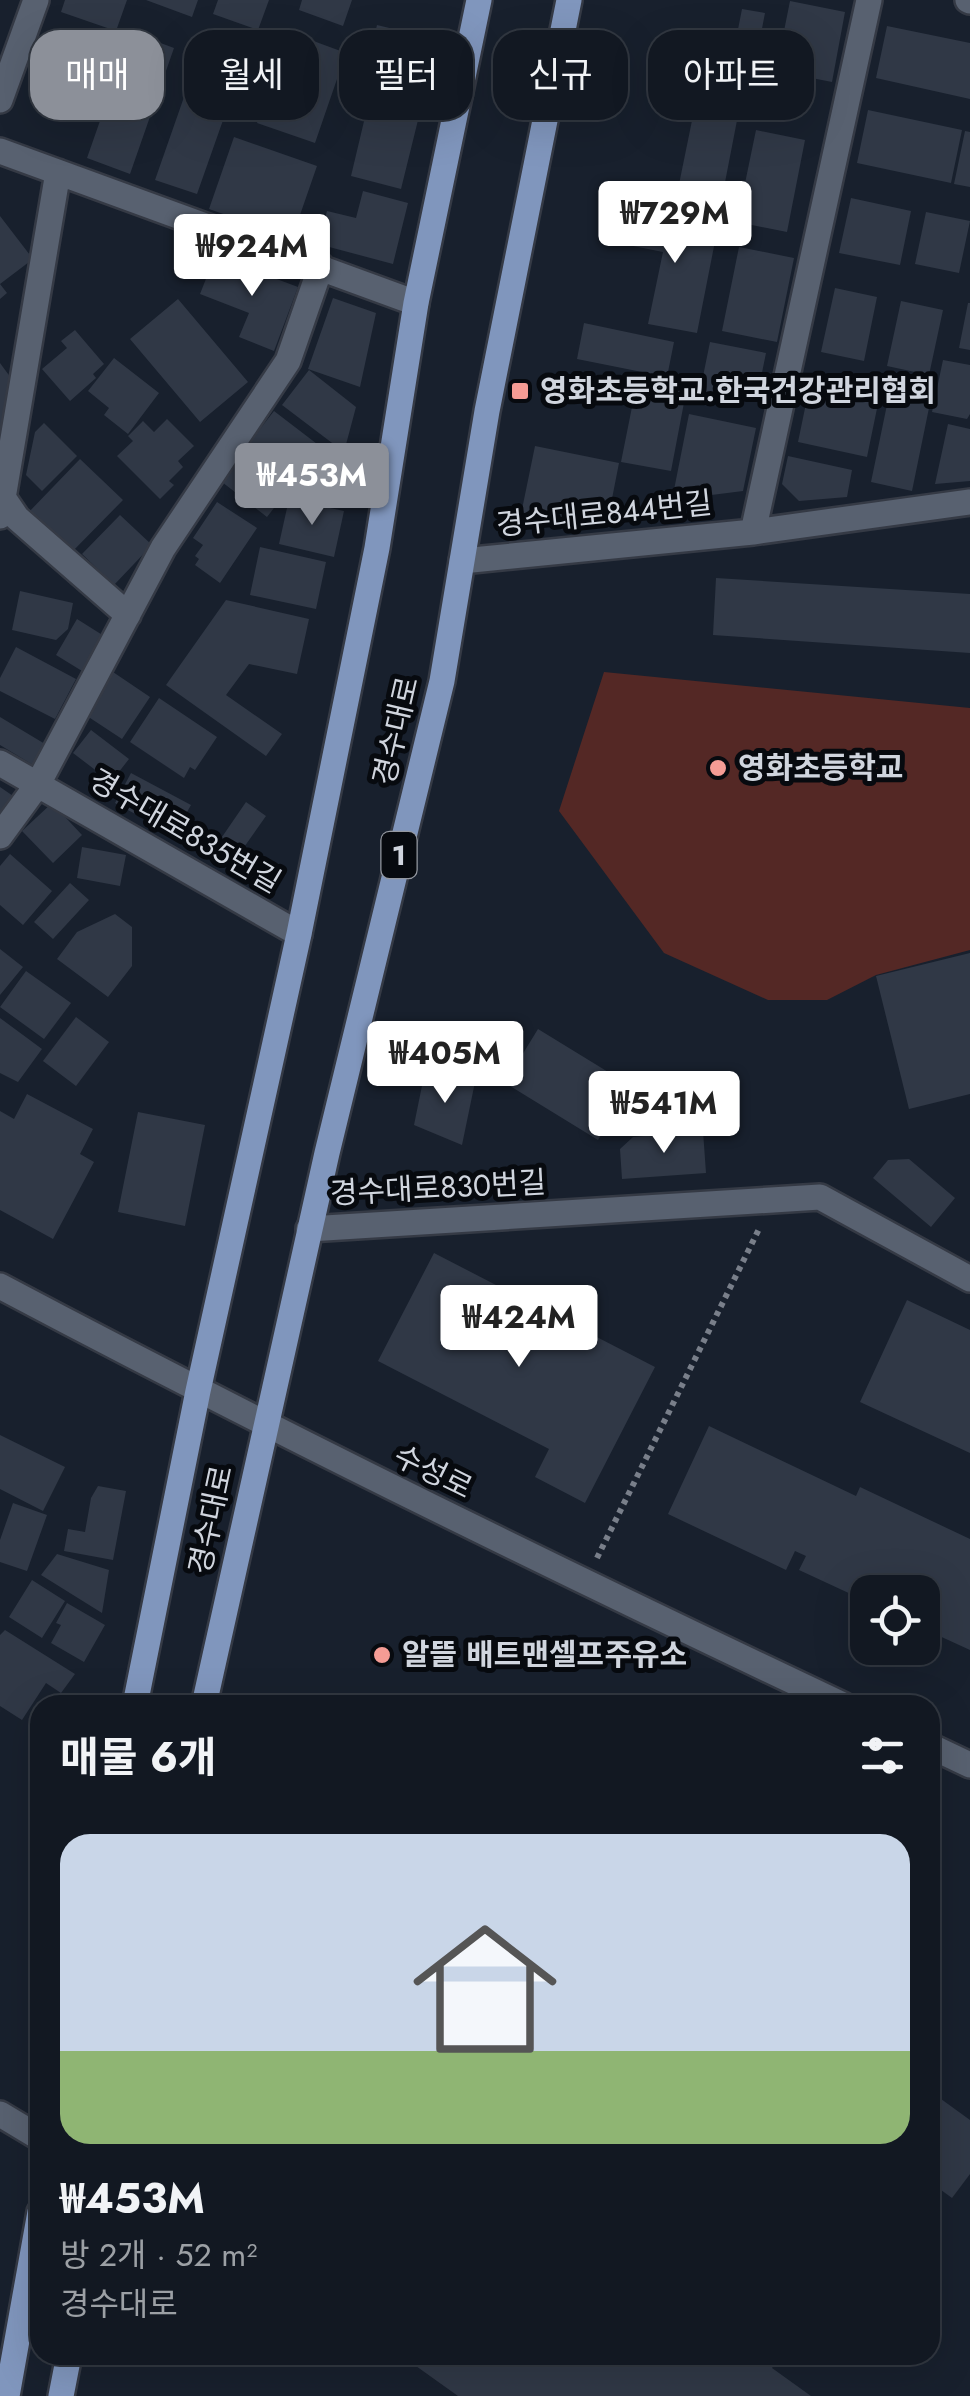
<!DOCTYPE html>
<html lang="ko">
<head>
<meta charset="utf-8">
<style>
  :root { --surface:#121822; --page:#1b212a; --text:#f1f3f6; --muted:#9ca0a5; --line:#313740; --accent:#8c9099 }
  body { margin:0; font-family:Jost,"Noto Sans KR",sans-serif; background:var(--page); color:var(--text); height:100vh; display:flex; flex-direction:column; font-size:38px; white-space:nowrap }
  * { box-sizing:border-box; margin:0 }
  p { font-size:32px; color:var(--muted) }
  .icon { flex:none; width:55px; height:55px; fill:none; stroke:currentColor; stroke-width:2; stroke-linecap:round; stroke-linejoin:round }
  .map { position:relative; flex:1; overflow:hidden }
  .drawer { position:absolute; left:30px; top:1695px; width:910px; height:670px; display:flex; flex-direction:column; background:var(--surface); border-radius:30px; box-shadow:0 10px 40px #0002,0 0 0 2px var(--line) }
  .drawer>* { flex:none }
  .hud { position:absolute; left:30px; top:30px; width:910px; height:90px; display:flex; gap:20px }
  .buttons { position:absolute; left:850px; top:1575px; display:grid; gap:20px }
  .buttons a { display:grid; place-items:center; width:90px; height:90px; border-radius:20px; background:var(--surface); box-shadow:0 10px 40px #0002,0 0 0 2px var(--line); font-size:50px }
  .price { position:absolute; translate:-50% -85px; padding:0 22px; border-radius:10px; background:#fff; color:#222; font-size:32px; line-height:65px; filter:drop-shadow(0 2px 5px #0008) }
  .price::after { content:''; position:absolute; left:50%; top:60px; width:30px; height:22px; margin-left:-15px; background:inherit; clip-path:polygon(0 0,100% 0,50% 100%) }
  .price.current { background:var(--accent); color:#fff }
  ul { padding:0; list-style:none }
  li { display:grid; align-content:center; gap:20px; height:530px; padding:0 30px }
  li span { display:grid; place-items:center; height:310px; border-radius:30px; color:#555 }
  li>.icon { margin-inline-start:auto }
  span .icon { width:180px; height:180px; fill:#fffc; stroke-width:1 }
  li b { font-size:42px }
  h2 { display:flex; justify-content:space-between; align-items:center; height:120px; padding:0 30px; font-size:42px }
  .pill { padding:0 35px; border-radius:30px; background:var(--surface); box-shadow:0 10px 40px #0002,0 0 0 2px var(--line); font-size:35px; line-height:90px }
  .pill.current { background:var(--accent); color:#fff }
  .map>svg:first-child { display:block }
</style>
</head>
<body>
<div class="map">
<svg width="970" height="2396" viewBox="0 0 970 2396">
  <rect width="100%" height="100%" fill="#18202d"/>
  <path fill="#542825" d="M604 672 970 708V950L876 975 827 1000H768L664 953 559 811Z"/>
  <path fill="#303846" d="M65 0H127L116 31 61 12Z
    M146 0H198L192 17Z
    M218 0H269L258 30 213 14Z
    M302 0H352L343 26 299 10Z
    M790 1 845 12 832 82 776 71Z
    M742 9 765 13 752 80 729 75Z
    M377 25 435 39 420 102 362 87Z
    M887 26 970 43V99L876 78Z
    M131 32 174 48 130 174 87 158Z
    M289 32 346 53 315 143 257 123Z
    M46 40 105 61 90 103 31 82Z
    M198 57 240 72 197 194 155 180Z
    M370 96 421 108 401 189 351 176Z
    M697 96 740 105 720 208 676 199Z
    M868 110 962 130 951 183 857 163Z
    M756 130 805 140 787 232 737 222Z
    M965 131 970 132V187L954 184Z
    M234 137 317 166 292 238 209 209Z
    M363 191 408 203 393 264 318 244 327 211 356 218Z
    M851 198 911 211 900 265 839 253Z
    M630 209 718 226 697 333 648 324 663 252 623 244Z
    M926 212 970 221 959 273 915 264Z
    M0 216 33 259 0 284 7 293 0 299Z
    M739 247 794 258 777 342 722 331Z
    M215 256 298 287 274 351 239 337 249 313 200 294Z
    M835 288 877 297 864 361 821 352Z
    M333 298 376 313 360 387 308 369Z
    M178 299 248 382 200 422 130 339Z
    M901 301 943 310 929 375 887 366Z
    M968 303H970V350L959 348Z
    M584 323 674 342 667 377 577 359Z
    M75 330 104 364 93 374 96 378 70 401 42 369 67 348 61 341Z
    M710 342 766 353 756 402 700 391Z
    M114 358 159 393 128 434 104 415 109 408 88 391Z
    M943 360 970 365V414L967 419 932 412Z
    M0 363 11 378 4 430 0 433Z
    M309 370 356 407 344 452 282 405Z
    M638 377 687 387 671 471 621 462Z
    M857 384 881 389 867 457 798 442 809 389 854 398Z
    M889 395 930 403 912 491 871 482Z
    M274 411 321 447 296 480 249 443Z
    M689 414 756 428 743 491 672 500Z
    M167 419 194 446 178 461 183 467 169 481 174 485 160 499 117 456 133 441 128 436 143 421 154 432Z
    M44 423 77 456 42 491 26 475 35 432Z
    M948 424 970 429V481L935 484Z
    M535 446 619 463 609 514 519 524Z
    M239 447 291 486 267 517 222 482 227 476 221 472Z
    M788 456 852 470 847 497 799 501 782 484Z
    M314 458 352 466 343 508 301 499 306 476 310 477Z
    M80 459 123 500 69 555 27 514Z
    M289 499 344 511 334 557 279 544Z
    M217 502 257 528 220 583 195 565 199 559 195 556 203 545 193 538Z
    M120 515 152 545 114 585 82 554Z
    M260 547 326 562 316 609 250 595Z
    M716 578 970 594V653L713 635Z
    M20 591 73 603 68 629 56 640 12 630Z
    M226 600 309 619 297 674 249 664 226 695 282 734 266 756 166 685Z
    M77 619 104 636 82 671 56 655Z
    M16 647 76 679 55 719 0 691V678Z
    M113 672 150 697 122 739 84 714Z
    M159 698 217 737 195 770 190 767 184 778 130 742Z
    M0 717 45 744 33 765 0 745Z
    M91 730 129 759 111 782 73 753Z
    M131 773 191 805 174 835 115 803Z
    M0 787 16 798 0 823Z
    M246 802 266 816 230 867 211 853Z
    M52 803 82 835 53 863 22 831Z
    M82 847 126 855 120 886 77 878Z
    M10 854 52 891 23 925 0 905V866Z
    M70 883 89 900 53 939 34 922Z
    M115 914 132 927V966L108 997 57 959 77 932Z
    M0 949 23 967 0 995Z
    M970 953V1094L909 1109 876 976Z
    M26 971 71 1003 44 1039 0 1007Z
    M76 1017 109 1042 76 1086 43 1061Z
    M0 1018 42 1049 18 1082 0 1073Z
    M538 1029 631 1086 598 1140 505 1083Z
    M425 1071 475 1082 462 1145 414 1125Z
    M27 1094 93 1129 80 1154 94 1162 53 1239 0 1210V1111L14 1119Z
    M138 1112 205 1125 185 1226 118 1212Z
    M703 1131 706 1173 622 1179 620 1149 633 1137Z
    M909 1159 955 1198 931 1227 873 1178 888 1160Z
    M434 1253 655 1367 585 1503 535 1477 549 1449 378 1361Z
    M907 1300 970 1330V1453L860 1402Z
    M709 1426 856 1496 860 1487 970 1539V1650L922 1628V1592H868V1602L799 1570 806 1556 795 1551 786 1570 668 1514Z
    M0 1435 65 1467 43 1511 0 1489Z
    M98 1486 126 1491 113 1560 64 1551 68 1529 85 1532 91 1498Z
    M13 1503 47 1515 27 1571 0 1562V1540Z
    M57 1554 109 1570 102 1613 41 1575Z
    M32 1580 65 1601 42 1638 9 1617Z
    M67 1603 105 1625 84 1662 51 1643 61 1625 56 1623Z
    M5 1630 75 1674 61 1693 46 1683 22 1720 0 1706V1635Z
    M930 2091 970 2120V2174L952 2198 930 2182Z
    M413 2355H781L772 2368 811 2396H458L409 2361Z"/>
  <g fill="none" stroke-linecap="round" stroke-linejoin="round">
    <g stroke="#353a45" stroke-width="30">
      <path id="minor" d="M968 0 970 1
        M0 100 36 0
        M0 151 416 303
        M0 493 17 518 128 615
        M0 516 58 172
        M753 532 869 0
        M462 561 753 532 970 502
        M0 763 299 934
        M0 836 38 784 163 548 288 361 321 266
        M309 1229 820 1197 970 1279
        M0 1286C277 1433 559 1571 843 1705
        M930 1746 970 1765
        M0 2114 40 2138"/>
    </g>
    <g stroke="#353a45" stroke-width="30">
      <path id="major" d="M135 1705 198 1391 299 934 377 548 416 303 479 0
        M204 1705 327 1153 442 681 487 411 569 0
        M7 2396 40 2212
        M61 2396 69 2355"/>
    </g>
    <path stroke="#797f8a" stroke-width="6" stroke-dasharray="5 5" stroke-linecap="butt" d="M597 1558 759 1229"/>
    <use href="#minor" stroke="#586170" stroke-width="25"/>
    <use href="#major" stroke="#8096bd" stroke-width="25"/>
  </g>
  <g fill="#f59c95" stroke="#070a0f" stroke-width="4">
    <rect x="510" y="381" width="20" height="20" rx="5"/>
    <circle cx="718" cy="768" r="10"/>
    <circle cx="382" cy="1655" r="10"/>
  </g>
  <g text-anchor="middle" stroke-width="10" stroke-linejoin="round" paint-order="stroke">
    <rect fill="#070a0f" stroke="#9498a0" stroke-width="2.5" x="381.5" y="832" width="35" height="46" rx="8"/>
    <g font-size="28" font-weight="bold" fill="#d0d5de">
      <text x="399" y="865">1</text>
    </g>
    <g font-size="30" font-weight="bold" fill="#d0d5de" stroke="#070a0f" text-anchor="start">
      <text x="540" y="401">영화초등학교.한국건강관리협회</text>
      <text x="738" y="778">영화초등학교</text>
      <text x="402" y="1665">알뜰 배트맨셀프주유소</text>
    </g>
    <g font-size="30" fill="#d0d5de" stroke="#070a0f">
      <text transform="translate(604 514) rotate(-6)" y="10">경수대로844번길</text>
      <text transform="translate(396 731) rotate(-77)" y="10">경수대로</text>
      <text transform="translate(185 831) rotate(30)" y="10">경수대로835번길</text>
      <text transform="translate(438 1188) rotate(-3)" y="10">경수대로830번길</text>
      <text transform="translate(433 1472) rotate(26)" y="10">수성로</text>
      <text transform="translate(211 1520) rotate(-78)" y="10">경수대로</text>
    </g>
  </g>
</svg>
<div class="buttons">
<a><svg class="icon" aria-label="locate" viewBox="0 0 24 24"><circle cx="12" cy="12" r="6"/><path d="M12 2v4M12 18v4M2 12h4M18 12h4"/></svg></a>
</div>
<b class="price" style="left:675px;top:266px">₩729M</b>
<b class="price" style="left:252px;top:299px">₩924M</b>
<b class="price current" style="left:312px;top:528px">₩453M</b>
<b class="price" style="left:445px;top:1106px">₩405M</b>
<b class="price" style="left:664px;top:1156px">₩541M</b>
<b class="price" style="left:519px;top:1370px">₩424M</b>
<div class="hud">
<a class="pill current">매매</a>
<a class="pill">월세</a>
<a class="pill">필터</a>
<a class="pill">신규</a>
<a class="pill">아파트</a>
</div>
<section class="drawer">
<h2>매물 6개<svg class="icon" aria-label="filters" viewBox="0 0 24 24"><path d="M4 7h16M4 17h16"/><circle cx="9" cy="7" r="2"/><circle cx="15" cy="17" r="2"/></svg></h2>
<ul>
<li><span style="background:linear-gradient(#c9d6e8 70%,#8fb573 0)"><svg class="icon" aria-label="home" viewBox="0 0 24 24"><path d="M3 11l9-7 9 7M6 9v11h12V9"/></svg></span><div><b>₩453M</b><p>방 2개 · 52 m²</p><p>경수대로</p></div></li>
</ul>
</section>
</div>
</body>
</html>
